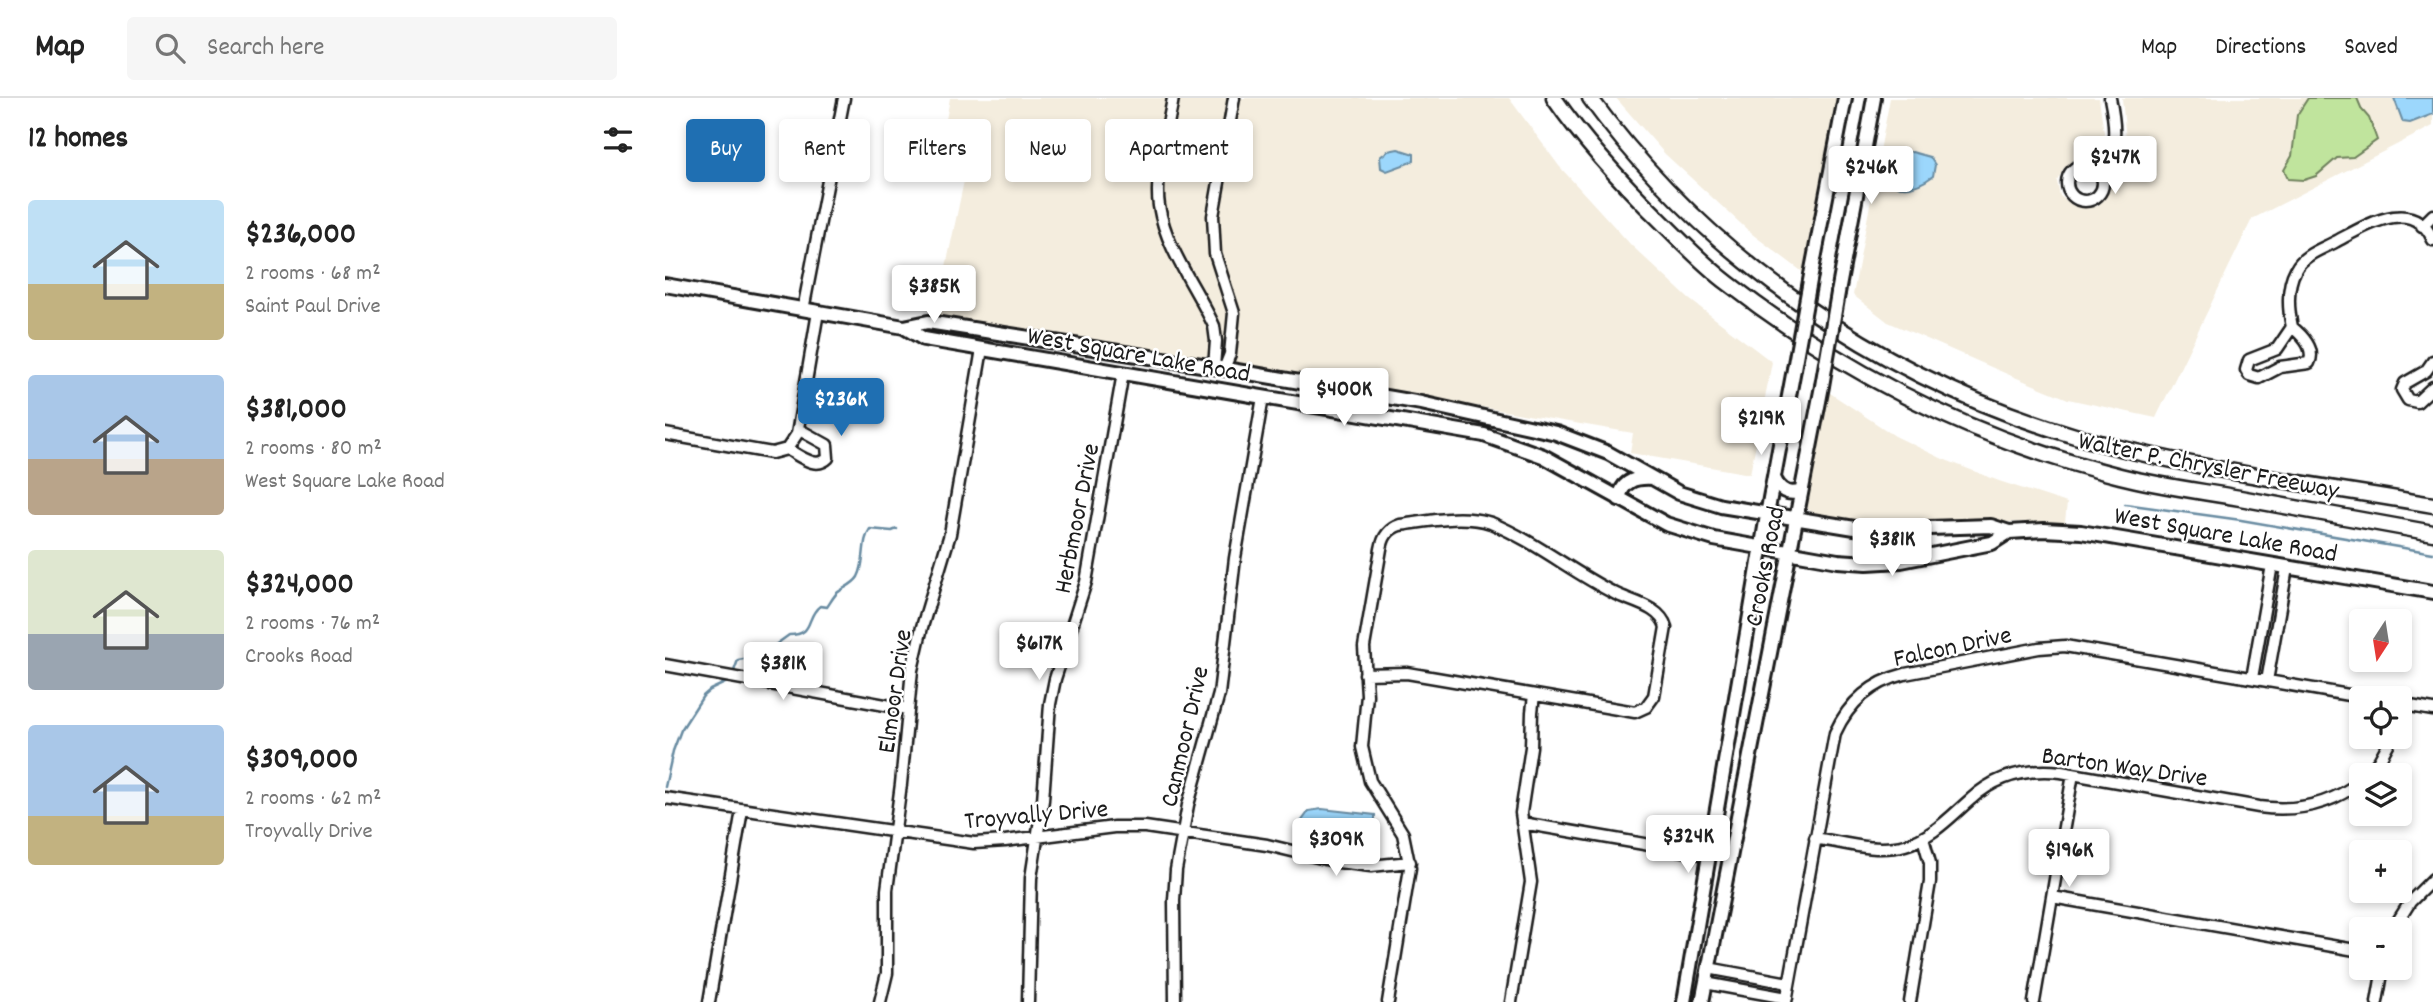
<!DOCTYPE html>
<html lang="en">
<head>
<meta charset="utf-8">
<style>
  :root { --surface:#fff; --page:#f6f6f6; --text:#222; --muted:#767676; --line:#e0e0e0; --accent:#1f6fb2 }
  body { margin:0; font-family:Dekko,sans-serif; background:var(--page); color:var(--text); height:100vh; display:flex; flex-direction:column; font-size:26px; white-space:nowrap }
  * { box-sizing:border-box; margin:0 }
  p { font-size:23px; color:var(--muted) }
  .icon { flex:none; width:38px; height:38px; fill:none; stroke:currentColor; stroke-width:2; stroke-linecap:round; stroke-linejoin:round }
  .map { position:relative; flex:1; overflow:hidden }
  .details { display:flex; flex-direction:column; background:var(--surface); width:665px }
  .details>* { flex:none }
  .guide { position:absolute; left:21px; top:21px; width:665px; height:63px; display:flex; gap:14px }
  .needle { width:46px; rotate:192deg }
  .fabs { position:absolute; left:1684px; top:511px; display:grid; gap:14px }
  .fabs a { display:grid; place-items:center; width:63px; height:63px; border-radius:7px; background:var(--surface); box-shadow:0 4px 10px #0003; font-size:35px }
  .price { position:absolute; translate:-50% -60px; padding:0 16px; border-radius:7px; background:#fff; color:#222; font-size:23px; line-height:46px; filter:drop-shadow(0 2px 4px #0008) }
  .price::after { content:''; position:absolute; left:50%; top:42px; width:21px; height:16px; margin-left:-10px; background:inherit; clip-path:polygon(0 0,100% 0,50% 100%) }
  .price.active { background:var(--accent); color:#fff }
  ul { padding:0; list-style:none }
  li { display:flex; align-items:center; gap:21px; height:175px; padding:0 28px }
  li span { display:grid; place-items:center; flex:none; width:196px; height:140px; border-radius:7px; color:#555 }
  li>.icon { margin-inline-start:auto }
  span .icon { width:84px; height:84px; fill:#fffc; stroke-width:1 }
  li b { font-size:30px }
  h2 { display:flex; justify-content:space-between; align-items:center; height:84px; padding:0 28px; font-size:30px }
  .tag { padding:0 24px; border-radius:7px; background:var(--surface); box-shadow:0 4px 10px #0003; font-size:24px; line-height:63px }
  .tag.active { background:var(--accent); color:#fff }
  header { display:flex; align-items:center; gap:42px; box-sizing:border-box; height:98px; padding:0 35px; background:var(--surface); border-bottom:2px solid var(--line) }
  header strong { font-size:33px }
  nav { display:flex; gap:38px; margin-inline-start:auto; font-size:24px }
  .search { width:490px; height:63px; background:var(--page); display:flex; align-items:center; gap:18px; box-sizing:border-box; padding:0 24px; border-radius:7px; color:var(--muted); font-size:26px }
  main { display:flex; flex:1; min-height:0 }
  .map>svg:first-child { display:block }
</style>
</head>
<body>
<header>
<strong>Map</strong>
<div class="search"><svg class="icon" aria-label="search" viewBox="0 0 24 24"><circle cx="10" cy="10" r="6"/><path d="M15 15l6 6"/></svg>Search here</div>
<nav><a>Map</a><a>Directions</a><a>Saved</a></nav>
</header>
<main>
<section class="details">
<h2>12 homes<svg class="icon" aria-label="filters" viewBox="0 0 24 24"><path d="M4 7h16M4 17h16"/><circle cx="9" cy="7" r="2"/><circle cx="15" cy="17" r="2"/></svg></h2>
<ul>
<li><span style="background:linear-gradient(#bfe0f5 60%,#c2b280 0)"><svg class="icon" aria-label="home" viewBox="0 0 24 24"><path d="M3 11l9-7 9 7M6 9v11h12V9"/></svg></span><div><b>$236,000</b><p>2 rooms · 68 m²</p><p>Saint Paul Drive</p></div></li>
<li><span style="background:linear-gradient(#a9c7e8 60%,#b9a48a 0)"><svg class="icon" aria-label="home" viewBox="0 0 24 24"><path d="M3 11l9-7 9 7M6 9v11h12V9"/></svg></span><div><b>$381,000</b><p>2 rooms · 80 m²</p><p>West Square Lake Road</p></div></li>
<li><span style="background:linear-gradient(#dfe7d0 60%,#9aa5b1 0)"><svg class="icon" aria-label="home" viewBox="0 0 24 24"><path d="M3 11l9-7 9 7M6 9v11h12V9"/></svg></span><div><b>$324,000</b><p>2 rooms · 76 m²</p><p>Crooks Road</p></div></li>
<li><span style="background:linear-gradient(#a9c7e8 65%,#c2b280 0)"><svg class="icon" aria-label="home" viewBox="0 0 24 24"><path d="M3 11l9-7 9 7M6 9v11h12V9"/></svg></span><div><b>$309,000</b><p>2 rooms · 62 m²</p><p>Troyvally Drive</p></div></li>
</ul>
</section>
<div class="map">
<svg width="1768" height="904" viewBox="0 0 1768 904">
  <rect width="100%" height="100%" fill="#fff"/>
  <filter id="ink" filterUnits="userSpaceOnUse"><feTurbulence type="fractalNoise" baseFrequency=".0143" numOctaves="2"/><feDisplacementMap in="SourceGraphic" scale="14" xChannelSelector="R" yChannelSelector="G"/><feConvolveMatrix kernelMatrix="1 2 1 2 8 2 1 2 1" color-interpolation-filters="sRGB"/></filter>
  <g filter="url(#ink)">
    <path fill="#f4edde" d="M285 0H844L894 68 966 147 1024 201 1107 264 1085 376 965 355 968 335 635 278 542 258H510L270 221 304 59 275 54Z
      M951 0H1172L1139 175 1087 136 1000 56Z
      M1225 0H1434L1439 35 1435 51 1407 63 1399 70 1392 83 1395 98 1409 108 1419 110 1433 108 1437 103 1458 66 1461 41 1457 0H1768V28L1587 121 1491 320 1403 301 1342 276 1223 224 1188 197Z
      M1162 293 1230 338 1278 361 1334 383 1402 405 1400 424H1209L1148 415 1142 410V398Z"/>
    <path fill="#c0e49d" stroke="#6e805c" stroke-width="2" d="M1643 0H1692L1697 12 1704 20 1712 42 1688 59 1672 60 1651 78 1639 82 1623 81 1619 72 1627 58 1632 17Z"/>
    <path fill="#9cd7fc" stroke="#698ca2" stroke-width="2" d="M1729 0H1768V16L1745 25 1738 24Z
      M733 51 749 56V63L722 73 716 70 715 59 723 53Z
      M1247 54 1265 59 1270 67 1268 78C1256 87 1243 93 1229 87L1236 58 1240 55Z
      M657 711 710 717V735L704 745 686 747 642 738 636 724 644 713Z"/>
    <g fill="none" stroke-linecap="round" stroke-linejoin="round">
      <path stroke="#698ca2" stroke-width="2.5" d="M1460 406 1576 422 1768 455
        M69 573 73 562 95 558 124 537C150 537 140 519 155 508L162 509C165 505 168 499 172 495 179 489 188 487 193 479 201 464 196 443 205 431L227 433 232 431
        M0 689 8 653 16 632 38 598 45 592 62 584"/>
      <g stroke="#1c1c1c" stroke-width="15">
        <path id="minor" d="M508 0C503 32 489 76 494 108 501 151 531 189 549 228L551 243 549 269
          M1402 85a18 18 0 1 1 36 0a18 18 0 1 1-36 0Z
          M1433 70C1455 50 1450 25 1445 0
          M1757 128 1768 117
          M138 212 179 0
          M1627 229C1638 238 1651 251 1644 265L1615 269 1594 280 1584 277 1581 272 1584 262 1612 251 1627 229C1623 210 1621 189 1631 171 1638 157 1657 151 1670 144 1699 129 1748 96 1768 142
          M1768 263 1761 273 1740 285 1737 292 1743 302 1752 304 1768 289
          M559 271 565 256 569 215 550 156 548 118 569 0
          M0 336 107 355 122 351 132 336 153 214
          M122 351C135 358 151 372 163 360L162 347 133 331
          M0 567 242 611
          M700 576 742 575 970 614 981 609 989 598 1001 529C995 508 966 504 949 495 907 474 870 443 826 425 797 416 765 423 735 427 723 431 718 439 716 451L699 549 702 597 697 649 705 683 738 736 745 770 723 904
          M1587 580 1607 467
          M1602 583 1622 470
          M1734 606 1768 612
          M1702 677 1714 663 1727 639
          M0 700 309 745 340 743 449 729H480L602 747 673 764 706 768 745 764
          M857 725 1043 757
          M1150 740C1180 745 1211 755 1240 747 1268 739 1285 719 1306 701 1331 678 1362 670 1396 674L1594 709C1632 714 1666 707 1696 683
          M1387 799 1696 853
          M1728 831 1745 804 1768 781
          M1043 870 1124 885
          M1040 885 1122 900
          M44 904 77 712
          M215 904 222 875V792L236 686 247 572 257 529 285 436 317 251
          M363 904 366 780 378 702 385 606 390 581 421 484 458 275
          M510 904 509 802 511 772 523 707 554 596 570 460 598 299
          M846 904 866 784 856 715 866 649 867 614 869 597
          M1121 904 1170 635C1184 604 1208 584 1240 576L1374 550 1400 548 1701 600
          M1245 904 1265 784V765L1258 740
          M1369 904 1408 676
          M1712 904 1718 870"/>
      </g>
      <g stroke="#1c1c1c" stroke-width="18">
        <path id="major" d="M1146 177 1180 0
          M0 187 239 229 263 224 549 269 756 305 891 335 943 355 1014 395 1056 408 1202 432 1326 428 1344 434 1379 432 1416 434 1768 494
          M1173 195 1209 0
          M239 229 259 241 819 337 878 358 1001 426 1049 441 1173 463 1202 465 1236 463 1327 445 1344 434
          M1109 380C1114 392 1123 398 1136 393
          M954 401C957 383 970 379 987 380
          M1248 460 1256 451V432
          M1019 904 1105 400 1129 271
          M1037 904 1157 288"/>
      </g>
      <g stroke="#1c1c1c" stroke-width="19">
        <path id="highway" d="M889 0C920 45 958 86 997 124 1018 145 1039 167 1063 185 1180 276 1311 342 1455 378 1494 388 1535 393 1575 400 1639 412 1704 423 1768 435
          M925 0C1043 161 1219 282 1410 338 1527 372 1649 386 1768 407"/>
      </g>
      <use href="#minor" stroke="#fff" stroke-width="10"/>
      <use href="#major" stroke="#fff" stroke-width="12"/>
      <use href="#highway" stroke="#fff" stroke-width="14"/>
      <g stroke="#1c1c1c" stroke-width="18" stroke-linecap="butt">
        <path id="major-bridge" d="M1129 271 1146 177
          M1157 288 1173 195"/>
      </g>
      <use href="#major-bridge" stroke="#fff" stroke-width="12"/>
    </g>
  </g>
  <g text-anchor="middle" stroke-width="5" stroke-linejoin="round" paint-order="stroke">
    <g font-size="26" fill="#1c1c1c" stroke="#fff">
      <text transform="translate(474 255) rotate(10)" y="9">West Square Lake Road</text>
      <text transform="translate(1544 366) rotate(11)" y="9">Walter P. Chrysler Freeway</text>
      <text transform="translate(410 420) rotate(-79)" y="9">Herbmoor Drive</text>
      <text transform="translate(1561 435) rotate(10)" y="9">West Square Lake Road</text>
      <text transform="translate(1098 468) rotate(-79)" y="9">Crooks Road</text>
      <text transform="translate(1287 547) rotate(-12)" y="9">Falcon Drive</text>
      <text transform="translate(228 593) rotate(-82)" y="9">Elmoor Drive</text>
      <text transform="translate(518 638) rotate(-77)" y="9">Canmoor Drive</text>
      <text transform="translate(1460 667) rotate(8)" y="9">Barton Way Drive</text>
      <text transform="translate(371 715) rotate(-5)" y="9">Troyvally Drive</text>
    </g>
  </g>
</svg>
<div class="fabs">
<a><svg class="needle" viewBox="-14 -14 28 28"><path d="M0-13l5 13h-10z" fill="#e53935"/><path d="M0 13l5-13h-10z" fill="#767676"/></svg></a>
<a><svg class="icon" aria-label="locate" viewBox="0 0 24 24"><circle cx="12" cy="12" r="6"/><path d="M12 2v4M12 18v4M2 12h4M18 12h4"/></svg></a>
<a><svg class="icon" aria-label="layers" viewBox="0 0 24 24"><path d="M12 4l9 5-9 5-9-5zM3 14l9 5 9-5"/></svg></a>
<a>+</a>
<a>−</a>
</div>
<b class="price" style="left:1450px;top:98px">$247K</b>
<b class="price" style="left:1206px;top:108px">$246K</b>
<b class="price" style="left:269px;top:227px">$385K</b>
<b class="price" style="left:679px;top:330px">$400K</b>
<b class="price active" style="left:176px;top:340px">$236K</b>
<b class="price" style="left:1096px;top:359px">$219K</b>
<b class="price" style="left:1227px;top:480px">$381K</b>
<b class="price" style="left:374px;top:584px">$617K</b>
<b class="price" style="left:118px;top:604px">$381K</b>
<b class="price" style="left:1023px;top:777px">$324K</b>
<b class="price" style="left:671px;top:780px">$309K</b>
<b class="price" style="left:1404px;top:791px">$196K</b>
<div class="guide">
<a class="tag active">Buy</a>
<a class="tag">Rent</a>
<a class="tag">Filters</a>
<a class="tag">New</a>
<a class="tag">Apartment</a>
</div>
</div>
</main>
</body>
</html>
